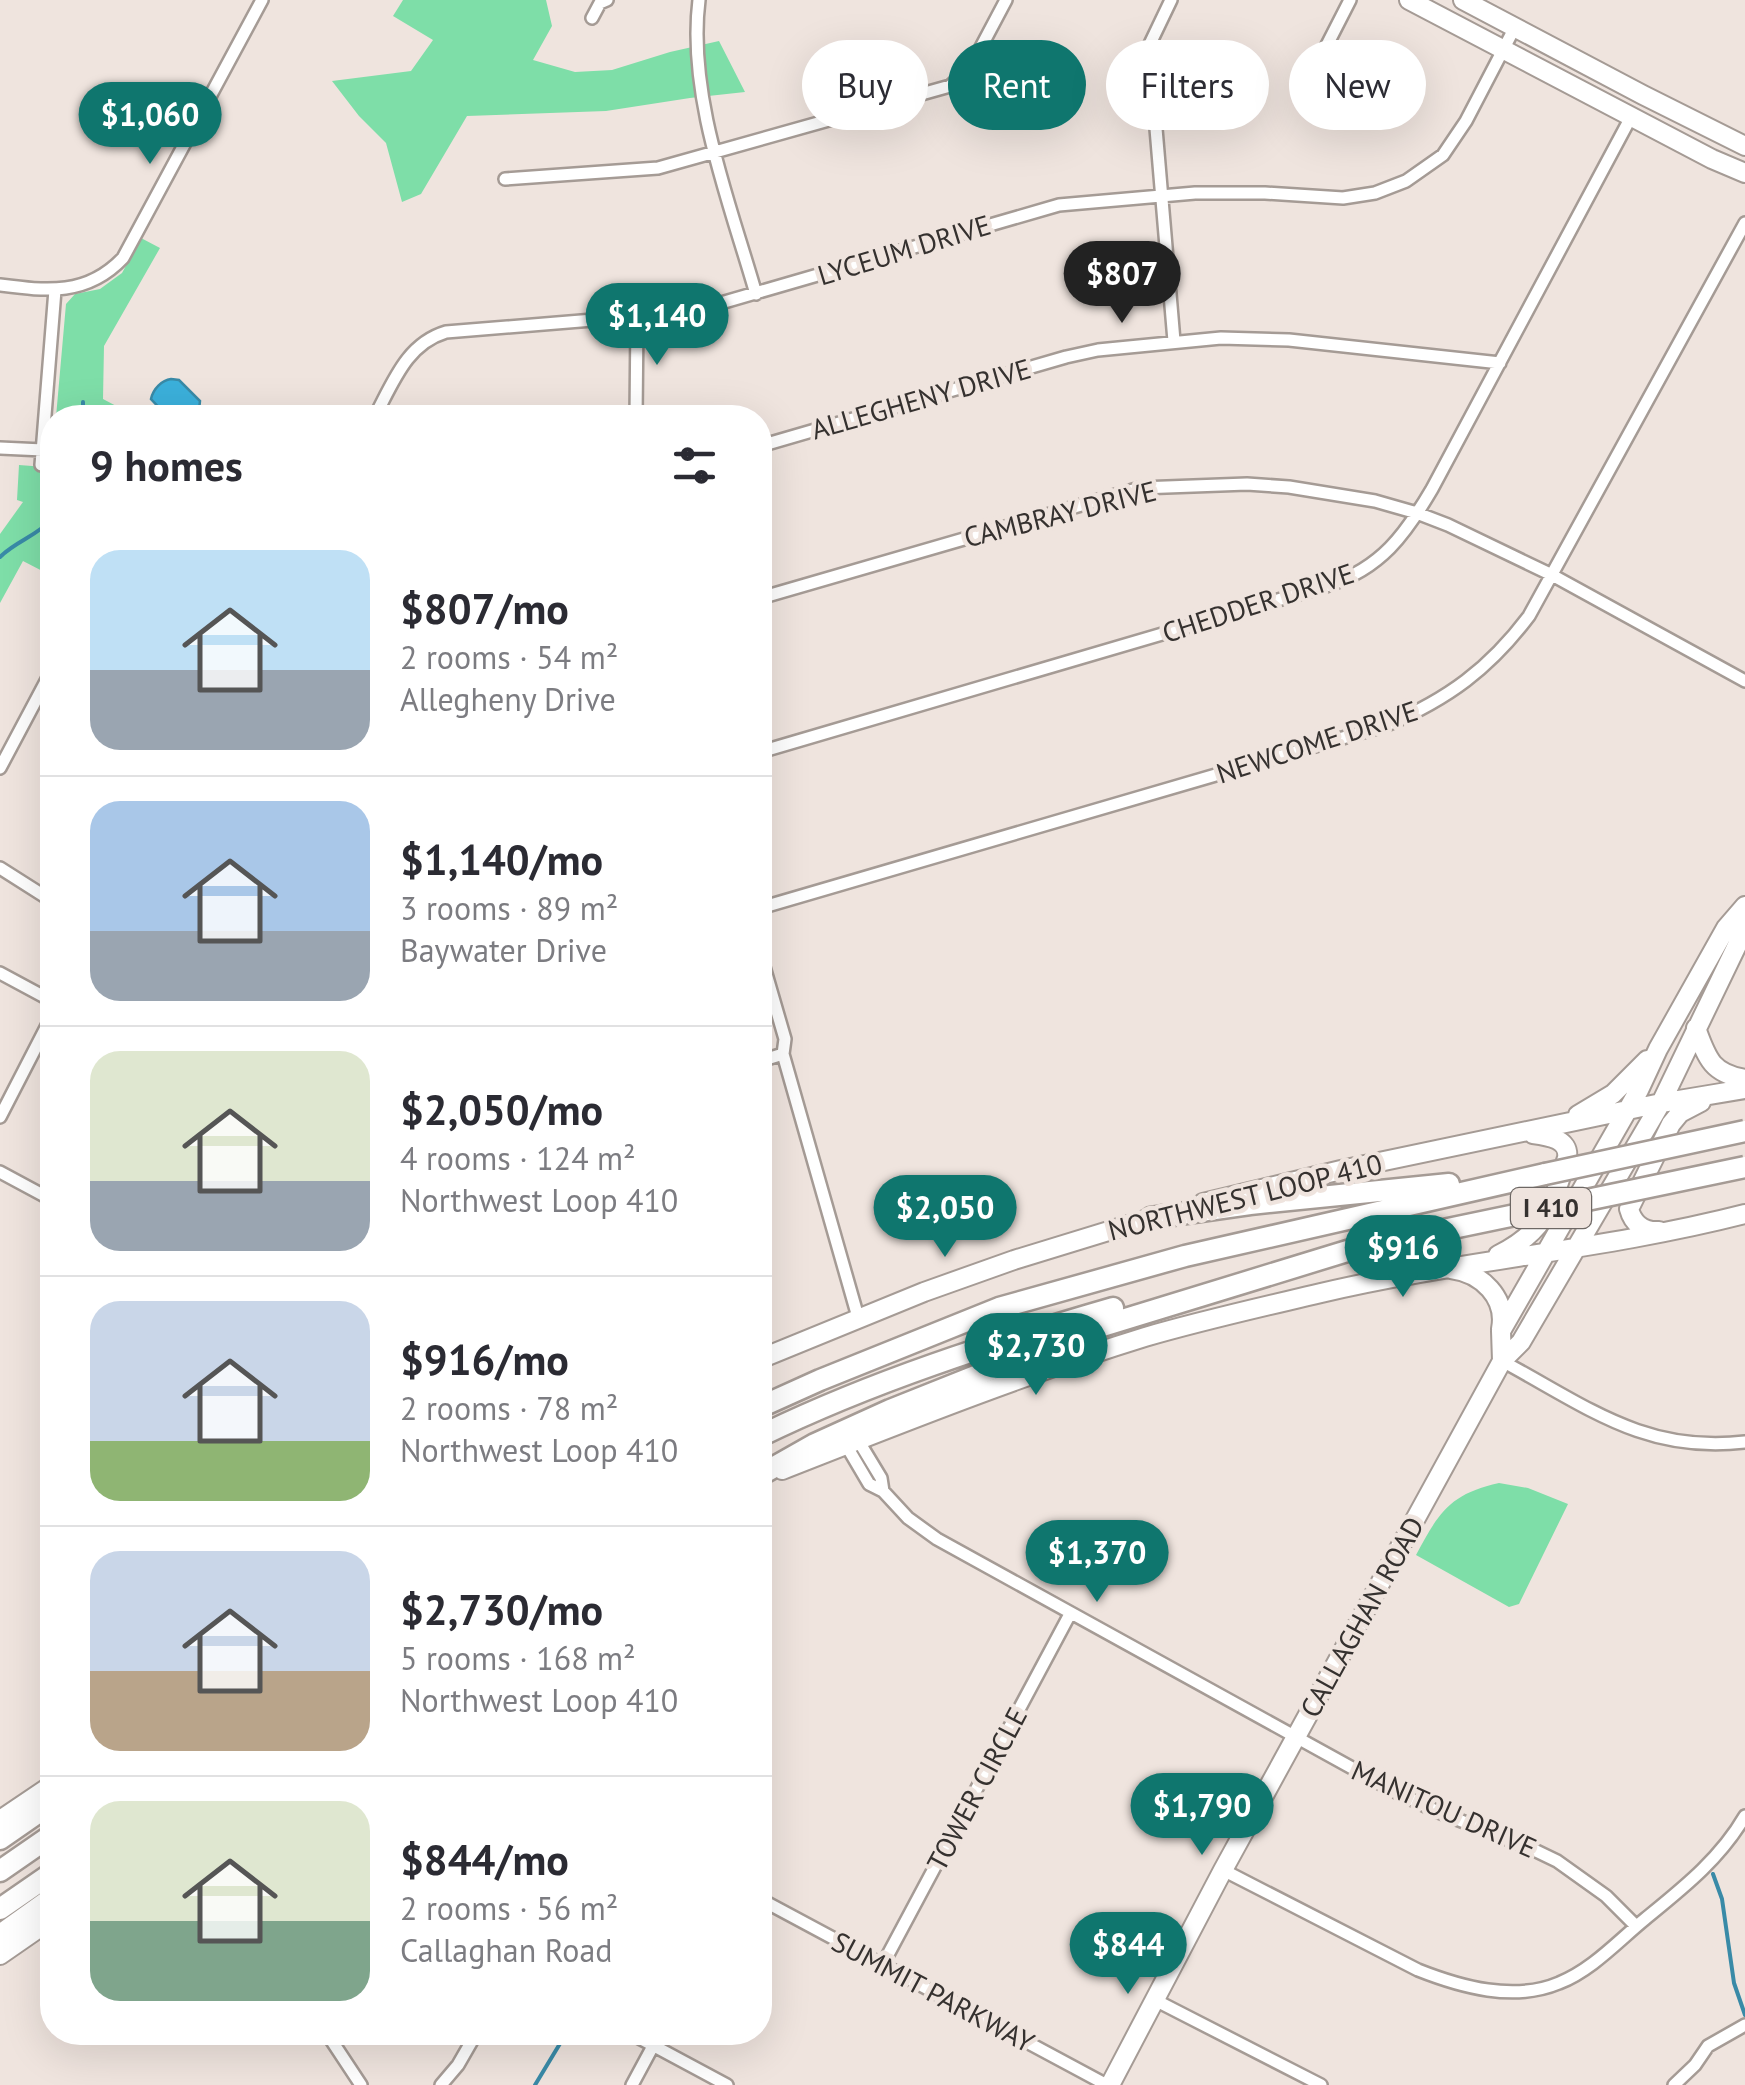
<!DOCTYPE html>
<html lang="en">
<head>
<meta charset="utf-8">
<style>
  :root { --surface:#fff; --page:#f2f2f3; --text:#2b2b33; --muted:#7c7c81; --line:#e1e1e2; --accent:#0f766e }
  body { margin:0; font-family:"PT Sans",sans-serif; background:var(--page); color:var(--text); height:100vh; display:flex; flex-direction:column; font-size:38px; white-space:nowrap }
  * { box-sizing:border-box; margin:0 }
  p { font-size:32px; color:var(--muted) }
  .icon { flex:none; width:55px; height:55px; fill:none; stroke:currentColor; stroke-width:2; stroke-linecap:round; stroke-linejoin:round }
  .map { position:relative; flex:1; overflow:hidden }
  .side { position:absolute; left:40px; top:405px; width:732px; height:1640px; display:flex; flex-direction:column; background:var(--surface); border-radius:40px; box-shadow:0 10px 40px #0002 }
  .side>* { flex:none }
  .hud { position:absolute; left:802px; top:40px; width:792px; height:90px; display:flex; gap:20px }
  .price { position:absolute; translate:-50% -85px; padding:0 22px; border-radius:35px; background:var(--accent); color:#fff; font-size:32px; line-height:65px; filter:drop-shadow(0 2px 5px #0008) }
  .price::after { content:''; position:absolute; left:50%; top:60px; width:30px; height:22px; margin-left:-15px; background:inherit; clip-path:polygon(0 0,100% 0,50% 100%) }
  .price.on { background:#222; color:#fff }
  ul { padding:0; list-style:none }
  li { display:flex; align-items:center; gap:30px; height:250px; padding:0 50px }
  li+li { border-top:2px solid var(--line) }
  li span { display:grid; place-items:center; flex:none; width:280px; height:200px; border-radius:30px; color:#555 }
  li>.icon { margin-inline-start:auto }
  span .icon { width:120px; height:120px; fill:#fffc; stroke-width:1 }
  li b { font-size:42px }
  h2 { display:flex; justify-content:space-between; align-items:center; height:120px; padding:0 50px; font-size:42px }
  .chip { padding:0 35px; border-radius:45px; background:var(--surface); box-shadow:0 10px 40px #0002; font-size:35px; line-height:90px }
  .chip.on { background:var(--accent); color:#fff }
  .map>svg:first-child { display:block }
</style>
</head>
<body>
<div class="map">
<svg width="1745" height="2085" viewBox="0 0 1745 2085">
  <rect width="100%" height="100%" fill="#efe4de"/>
  <path fill="#7edea8" d="M403 0H546L552 26 533 60 575 72 612 70 670 52 719 41 745 92 690 98 606 111 467 116 421 194 402 202 386 143 359 116 332 81 411 71 433 40 393 16Z
    M141 238 160 248 104 346 103 399 137 417H56L66 304 75 294 100 289 122 273Z
    M52 456V576L23 561 0 603V534L23 502 17 500 19 465 45 467Z
    M1499 1483 1528 1488 1568 1504 1519 1604 1509 1607 1416 1555C1439 1512 1450 1494 1499 1483Z"/>
  <path fill="#3bb0db" stroke="#398aa7" stroke-width="2.5" d="M171 379 179 380 200 401 199 410 189 417H168L151 399C153 389 162 380 171 379Z"/>
  <g fill="none" stroke-linecap="round" stroke-linejoin="round">
    <path stroke="#398aa7" stroke-width="4" d="M83 418V402
      M0 557C16 541 37 536 52 519
      M1713 1874 1722 1899 1734 1983 1745 2015
      M535 2085 567 2032"/>
    <g stroke="#a59b95" stroke-width="16">
      <path id="street" d="M699 0C687 95 730 203 756 294
        M1171 0 1149 46 1174 341
        M592 18 600 3 607 0
        M1326 47 1350 0
        M505 179 658 168 950 86 970 68 1006 0
        M0 285C47 291 87 296 123 258L262 0
        M374 418C393 383 406 344 446 332L690 312 1059 205 1195 193H1265L1343 198 1375 193 1406 181 1443 155 1466 121 1515 27
        M636 418 637 317
        M760 446 1066 357 1098 350 1221 338 1289 340 1500 363
        M0 448 43 450
        M41 465 55 290
        M760 598 1140 488 1247 484 1289 487 1375 501 1417 513 1448 525 1552 575 1745 681
        M760 752 1329 585C1381 568 1405 535 1432 489L1631 117
        M0 768 52 670
        M0 868 52 901
        M760 908 1387 725C1448 699 1489 669 1529 616L1745 223
        M760 953 785 1039 783 1054 858 1317
        M0 973 52 1001
        M760 1061 783 1054
        M0 1117 52 1016
        M0 1172 52 1200
        M1502 1361C1586 1406 1645 1454 1745 1442
        M858 1440 881 1478 883 1491
        M846 1445 869 1484 883 1491 908 1518 937 1539 1392 1790 1436 1811 1530 1848 1557 1861 1606 1896 1636 1926
        M1223 1870 1418 1970C1461 1987 1514 2002 1559 1983 1592 1970 1618 1941 1645 1919 1683 1888 1720 1859 1745 1816
        M760 1899 1107 2085
        M883 1964 1070 1614
        M1153 1999 1321 2085
        M326 2032 361 2085
        M628 2032 727 2085
        M441 2085 458 2065 477 2032
        M632 2085 653 2046
        M1674 2085 1695 2065 1708 2046 1745 2025"/>
    </g>
    <g stroke="#a59b95" stroke-width="22">
      <path id="secondary" d="M1696 1028C1707 1058 1711 1073 1745 1079
        M1578 1115 1613 1094 1647 1060
        M1203 1203 1341 1170 1661 1103 1745 1089
        M1659 1231C1644 1232 1633 1224 1629 1209L1671 1124 1680 1113 1701 1102
        M1498 1255C1546 1231 1551 1207 1567 1158 1570 1139 1548 1136 1533 1134
        M1451 1269C1482 1273 1507 1298 1501 1329
        M760 1359 924 1292 1014 1260 1164 1214
        M1502 1361 1501 1331 1639 1090 1658 1049 1726 928 1745 906
        M782 1470C902 1423 1022 1375 1145 1337 1203 1320 1262 1307 1321 1293 1461 1260 1605 1250 1745 1214
        M0 1820 52 1785
        M0 1955 52 1919
        M1110 2085 1223 1870 1502 1361 1521 1342 1661 1103 1743 933 1745 920"/>
    </g>
    <g stroke="#a59b95" stroke-width="22">
      <path id="primary" d="M1409 0 1712 159 1745 173
        M1463 0 1643 95 1745 146"/>
    </g>
    <g stroke="#a59b95" stroke-width="25">
      <path id="highway" d="M1151 1218 1250 1204 1449 1184
        M760 1407 820 1380 999 1308 1185 1256 1545 1174
        M760 1436C873 1381 992 1343 1113 1308
        M760 1475 815 1444 890 1410 1096 1328 1357 1248
        M0 1839 52 1803
        M0 1871 52 1835
        M0 1909 52 1873
        M0 1935 52 1898"/>
    </g>
    <use href="#street" stroke="#fff" stroke-width="11"/>
    <use href="#secondary" stroke="#fff" stroke-width="18"/>
    <use href="#primary" stroke="#fff" stroke-width="18"/>
    <use href="#highway" stroke="#fff" stroke-width="20"/>
    <g stroke="#a59b95" stroke-width="25" stroke-linecap="butt">
      <path id="highway-bridge" d="M1545 1174 1745 1131
        M1357 1248 1745 1167"/>
    </g>
    <use href="#highway-bridge" stroke="#fff" stroke-width="20"/>
  </g>
  <g text-anchor="middle" stroke-width="9" stroke-linejoin="round" paint-order="stroke">
    <rect fill="#efe4de" stroke="#6d6764" stroke-width="2.5" x="1511" y="1188" width="80" height="40" rx="8"/>
    <g font-size="25" font-weight="bold" fill="#35312f">
      <text x="1551" y="1217">I 410</text>
    </g>
    <g font-size="28" fill="#35312f" stroke="#efe4de">
      <text transform="translate(904 250) rotate(-17)" y="10">LYCEUM DRIVE</text>
      <text transform="translate(921 399) rotate(-16)" y="10">ALLEGHENY DRIVE</text>
      <text transform="translate(1060 514) rotate(-14)" y="10">CAMBRAY DRIVE</text>
      <text transform="translate(1258 603) rotate(-18)" y="10">CHEDDER DRIVE</text>
      <text transform="translate(1317 742) rotate(-18)" y="10">NEWCOME DRIVE</text>
      <text transform="translate(1245 1197) rotate(-14)" y="10">NORTHWEST LOOP 410</text>
      <text transform="translate(1362 1617) rotate(-61)" y="10">CALLAGHAN ROAD</text>
      <text transform="translate(977 1789) rotate(-62)" y="10">TOWER CIRCLE</text>
      <text transform="translate(1444 1809) rotate(24)" y="10">MANITOU DRIVE</text>
      <text transform="translate(933 1992) rotate(28)" y="10">SUMMIT PARKWAY</text>
    </g>
  </g>
</svg>
<b class="price" style="left:150px;top:167px">$1,060</b>
<b class="price on" style="left:1122px;top:326px">$807</b>
<b class="price" style="left:657px;top:368px">$1,140</b>
<b class="price" style="left:945px;top:1260px">$2,050</b>
<b class="price" style="left:1403px;top:1300px">$916</b>
<b class="price" style="left:1036px;top:1398px">$2,730</b>
<b class="price" style="left:1097px;top:1605px">$1,370</b>
<b class="price" style="left:1202px;top:1858px">$1,790</b>
<b class="price" style="left:1128px;top:1997px">$844</b>
<div class="hud">
<a class="chip">Buy</a>
<a class="chip on">Rent</a>
<a class="chip">Filters</a>
<a class="chip">New</a>
</div>
<section class="side">
<h2>9 homes<svg class="icon" aria-label="filters" viewBox="0 0 24 24"><path d="M4 7h16M4 17h16"/><circle cx="9" cy="7" r="2"/><circle cx="15" cy="17" r="2"/></svg></h2>
<ul>
<li><span style="background:linear-gradient(#bfe0f5 60%,#9aa5b1 0)"><svg class="icon" aria-label="home" viewBox="0 0 24 24"><path d="M3 11l9-7 9 7M6 9v11h12V9"/></svg></span><div><b>$807/mo</b><p>2 rooms · 54 m²</p><p>Allegheny Drive</p></div></li>
<li><span style="background:linear-gradient(#a9c7e8 65%,#9aa5b1 0)"><svg class="icon" aria-label="home" viewBox="0 0 24 24"><path d="M3 11l9-7 9 7M6 9v11h12V9"/></svg></span><div><b>$1,140/mo</b><p>3 rooms · 89 m²</p><p>Baywater Drive</p></div></li>
<li><span style="background:linear-gradient(#dfe7d0 65%,#9aa5b1 0)"><svg class="icon" aria-label="home" viewBox="0 0 24 24"><path d="M3 11l9-7 9 7M6 9v11h12V9"/></svg></span><div><b>$2,050/mo</b><p>4 rooms · 124 m²</p><p>Northwest Loop 410</p></div></li>
<li><span style="background:linear-gradient(#c9d6e8 70%,#8fb573 0)"><svg class="icon" aria-label="home" viewBox="0 0 24 24"><path d="M3 11l9-7 9 7M6 9v11h12V9"/></svg></span><div><b>$916/mo</b><p>2 rooms · 78 m²</p><p>Northwest Loop 410</p></div></li>
<li><span style="background:linear-gradient(#c9d6e8 60%,#b9a48a 0)"><svg class="icon" aria-label="home" viewBox="0 0 24 24"><path d="M3 11l9-7 9 7M6 9v11h12V9"/></svg></span><div><b>$2,730/mo</b><p>5 rooms · 168 m²</p><p>Northwest Loop 410</p></div></li>
<li><span style="background:linear-gradient(#dfe7d0 60%,#7fa58c 0)"><svg class="icon" aria-label="home" viewBox="0 0 24 24"><path d="M3 11l9-7 9 7M6 9v11h12V9"/></svg></span><div><b>$844/mo</b><p>2 rooms · 56 m²</p><p>Callaghan Road</p></div></li>
</ul>
</section>
</div>
</body>
</html>
